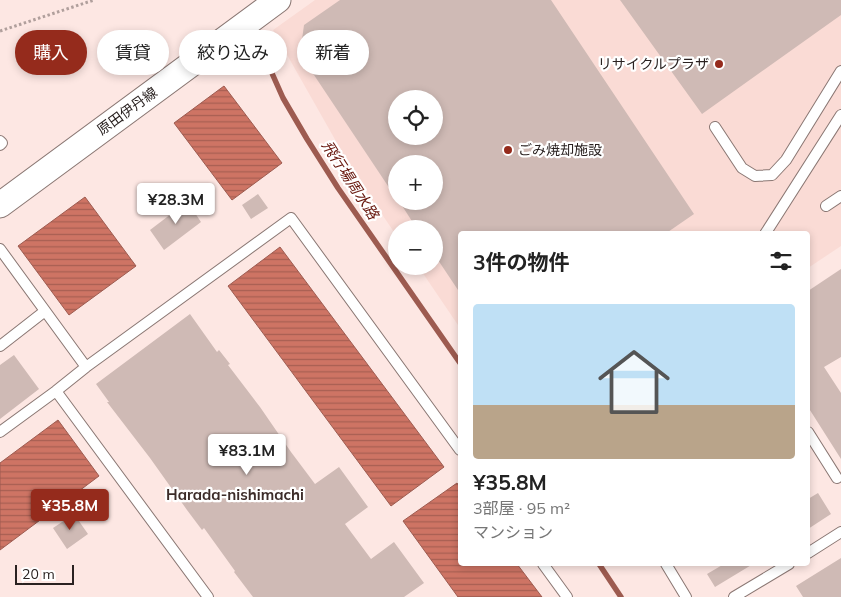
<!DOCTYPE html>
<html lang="ja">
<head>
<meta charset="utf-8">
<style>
  :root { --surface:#fff; --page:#f6f6f6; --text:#222; --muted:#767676; --line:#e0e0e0; --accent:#952b1c }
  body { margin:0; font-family:Mulish,"Noto Sans JP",sans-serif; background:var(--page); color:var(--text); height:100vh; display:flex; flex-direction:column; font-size:19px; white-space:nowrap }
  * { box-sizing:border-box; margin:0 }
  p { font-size:16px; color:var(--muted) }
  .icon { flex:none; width:28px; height:28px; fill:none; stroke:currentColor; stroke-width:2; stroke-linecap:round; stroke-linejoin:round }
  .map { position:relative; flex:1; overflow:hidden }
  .side { position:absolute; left:458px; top:231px; width:352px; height:335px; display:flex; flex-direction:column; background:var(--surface); border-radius:5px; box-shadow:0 2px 8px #0003 }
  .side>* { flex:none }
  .guide { position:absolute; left:15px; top:30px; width:368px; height:45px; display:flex; gap:10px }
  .buttons { position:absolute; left:388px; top:90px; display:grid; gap:10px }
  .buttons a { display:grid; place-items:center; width:55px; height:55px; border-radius:50%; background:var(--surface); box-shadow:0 2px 8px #0003; font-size:25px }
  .scale { position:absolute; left:15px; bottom:12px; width:59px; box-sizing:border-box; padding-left:5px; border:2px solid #2a2221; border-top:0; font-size:14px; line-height:18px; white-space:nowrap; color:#2a2221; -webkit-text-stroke:4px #fff; paint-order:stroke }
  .price { position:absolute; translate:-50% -42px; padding:0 11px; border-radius:5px; background:#fff; color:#222; font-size:16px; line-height:32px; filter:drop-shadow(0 1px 2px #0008) }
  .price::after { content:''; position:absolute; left:50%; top:30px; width:15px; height:11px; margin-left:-8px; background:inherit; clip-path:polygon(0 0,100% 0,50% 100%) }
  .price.current { background:var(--accent); color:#fff }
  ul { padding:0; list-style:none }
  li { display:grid; align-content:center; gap:10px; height:265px; padding:0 15px }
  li+li { border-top:1px solid var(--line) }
  li span { display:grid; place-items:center; height:155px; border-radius:5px; color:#555 }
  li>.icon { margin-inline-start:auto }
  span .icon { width:90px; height:90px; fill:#fffc; stroke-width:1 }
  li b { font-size:21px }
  h2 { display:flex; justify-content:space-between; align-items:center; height:60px; padding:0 15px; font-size:21px }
  .pill { padding:0 18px; border-radius:22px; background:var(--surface); box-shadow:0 2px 8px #0003; font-size:18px; line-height:45px }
  .pill.current { background:var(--accent); color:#fff }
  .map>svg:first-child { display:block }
</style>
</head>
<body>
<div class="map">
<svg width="841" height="597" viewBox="0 0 841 597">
  <defs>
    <pattern id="water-rules" width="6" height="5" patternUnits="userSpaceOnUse" patternTransform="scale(1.25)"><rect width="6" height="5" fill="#ce7464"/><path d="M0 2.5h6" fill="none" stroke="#a75f52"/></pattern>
  </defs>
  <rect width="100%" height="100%" fill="#fde7e3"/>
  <path fill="#fadbd5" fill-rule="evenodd" d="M315 0H841V246L808 268V234H460V328L418 266H434V229H396V235L354 173 273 30ZM396 99H434V136H396ZM396 164H434V201H396Z"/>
  <path fill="url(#water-rules)" stroke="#9d5b50" d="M224 86 282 163 232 200 174 123Z
    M85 197 136 266 69 315 18 246Z
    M280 247 444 467 391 506 228 286Z
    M58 420 99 476 0 550V463Z
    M457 483 460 487V564H517L542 597H458L403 521Z"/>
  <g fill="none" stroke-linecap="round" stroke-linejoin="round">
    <path stroke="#9d5b50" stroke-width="5.5" d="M263 53 283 98 307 139 338 188 460 363
      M599 564 621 597"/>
  </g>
  <path fill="#cfbab5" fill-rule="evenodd" d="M340 0H551L694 214 665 234H460V293L434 254V229H417L399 201H434V164H396V198L300 54 304 25ZM396 99H434V136H396Z
    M620 0H841V15L702 114Z
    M258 194 268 208 251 219 242 205Z
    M187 201 201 222 164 250 150 230 171 214 170 212Z
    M841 269V357L824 367 841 393V459L808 407V291Z
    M190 314 217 352 219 350 230 364 228 365 260 407 291 452 315 484 339 467 368 507 345 524 371 559 394 542 424 583 404 597H253L234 572 235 571 204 528 202 530 187 510 150 458 107 402H109L96 384Z
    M14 355 39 389 0 419V365Z
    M818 493 831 514 808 529V499Z
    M74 514 88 534 67 549 53 528Z
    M841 558V597H803L796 586Z
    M724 564H753L715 587 707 574Z"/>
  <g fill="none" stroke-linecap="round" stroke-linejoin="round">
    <g stroke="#8a7773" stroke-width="12">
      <path id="service" d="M715 127 742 168 755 176 772 175 786 160 841 71
        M0 141 2 143 0 145
        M826 206 841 196
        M765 234 841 115
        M0 249 86 367
        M0 346 45 311
        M56 391 208 597
        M0 432 56 391 86 367 291 218 460 450
        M808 432 837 478
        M808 553 841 532
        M543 564 567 597
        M666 564 686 597
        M734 597 789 564"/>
    </g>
    <g stroke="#8a7773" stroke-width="27">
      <path id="tertiary" d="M0 205 278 0"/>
    </g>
    <path stroke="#b09f9c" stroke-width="3" stroke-dasharray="2.5 2.5" stroke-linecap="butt" d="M0 31 94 0"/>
    <use href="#service" stroke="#fff" stroke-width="10"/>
    <use href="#tertiary" stroke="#fff" stroke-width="25"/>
  </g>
  <g fill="#952b1c" stroke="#fff" stroke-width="2">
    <circle cx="719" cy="64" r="5"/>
    <circle cx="508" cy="150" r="5"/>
  </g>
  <g text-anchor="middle" stroke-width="4.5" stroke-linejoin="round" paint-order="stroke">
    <g font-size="14" fill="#2a2221" stroke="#fff" text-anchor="end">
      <text x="709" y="69">リサイクルプラザ</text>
      <text x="518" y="155" text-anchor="start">ごみ焼却施設</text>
    </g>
    <g font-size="14" fill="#2a2221" stroke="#fff">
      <text transform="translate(127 111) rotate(-36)" y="5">原田伊丹線</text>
    </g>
    <g font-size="15" font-style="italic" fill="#66140a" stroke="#fff">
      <text transform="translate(350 180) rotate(57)" y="5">飛行場周水路</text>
    </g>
    <g font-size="15" font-weight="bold" fill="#3c2c29" stroke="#fff">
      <text x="235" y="500">Harada-nishimachi</text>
    </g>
  </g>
</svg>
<div class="buttons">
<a><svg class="icon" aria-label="locate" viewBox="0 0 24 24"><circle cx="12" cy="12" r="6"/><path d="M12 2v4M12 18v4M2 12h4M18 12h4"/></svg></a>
<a>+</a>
<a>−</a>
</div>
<div class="scale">20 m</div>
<b class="price" style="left:176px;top:225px">¥28.3M</b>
<b class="price" style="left:247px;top:476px">¥83.1M</b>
<b class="price current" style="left:70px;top:531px">¥35.8M</b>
<div class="guide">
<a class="pill current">購入</a>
<a class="pill">賃貸</a>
<a class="pill">絞り込み</a>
<a class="pill">新着</a>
</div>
<section class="side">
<h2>3件の物件<svg class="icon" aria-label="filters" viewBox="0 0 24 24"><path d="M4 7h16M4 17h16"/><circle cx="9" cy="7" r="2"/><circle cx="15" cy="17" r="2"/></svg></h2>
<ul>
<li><span style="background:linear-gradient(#bfe0f5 65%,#b9a48a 0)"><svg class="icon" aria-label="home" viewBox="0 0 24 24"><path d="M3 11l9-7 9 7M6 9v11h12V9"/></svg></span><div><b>¥35.8M</b><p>3部屋 · 95 m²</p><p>マンション</p></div></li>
</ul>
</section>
</div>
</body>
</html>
